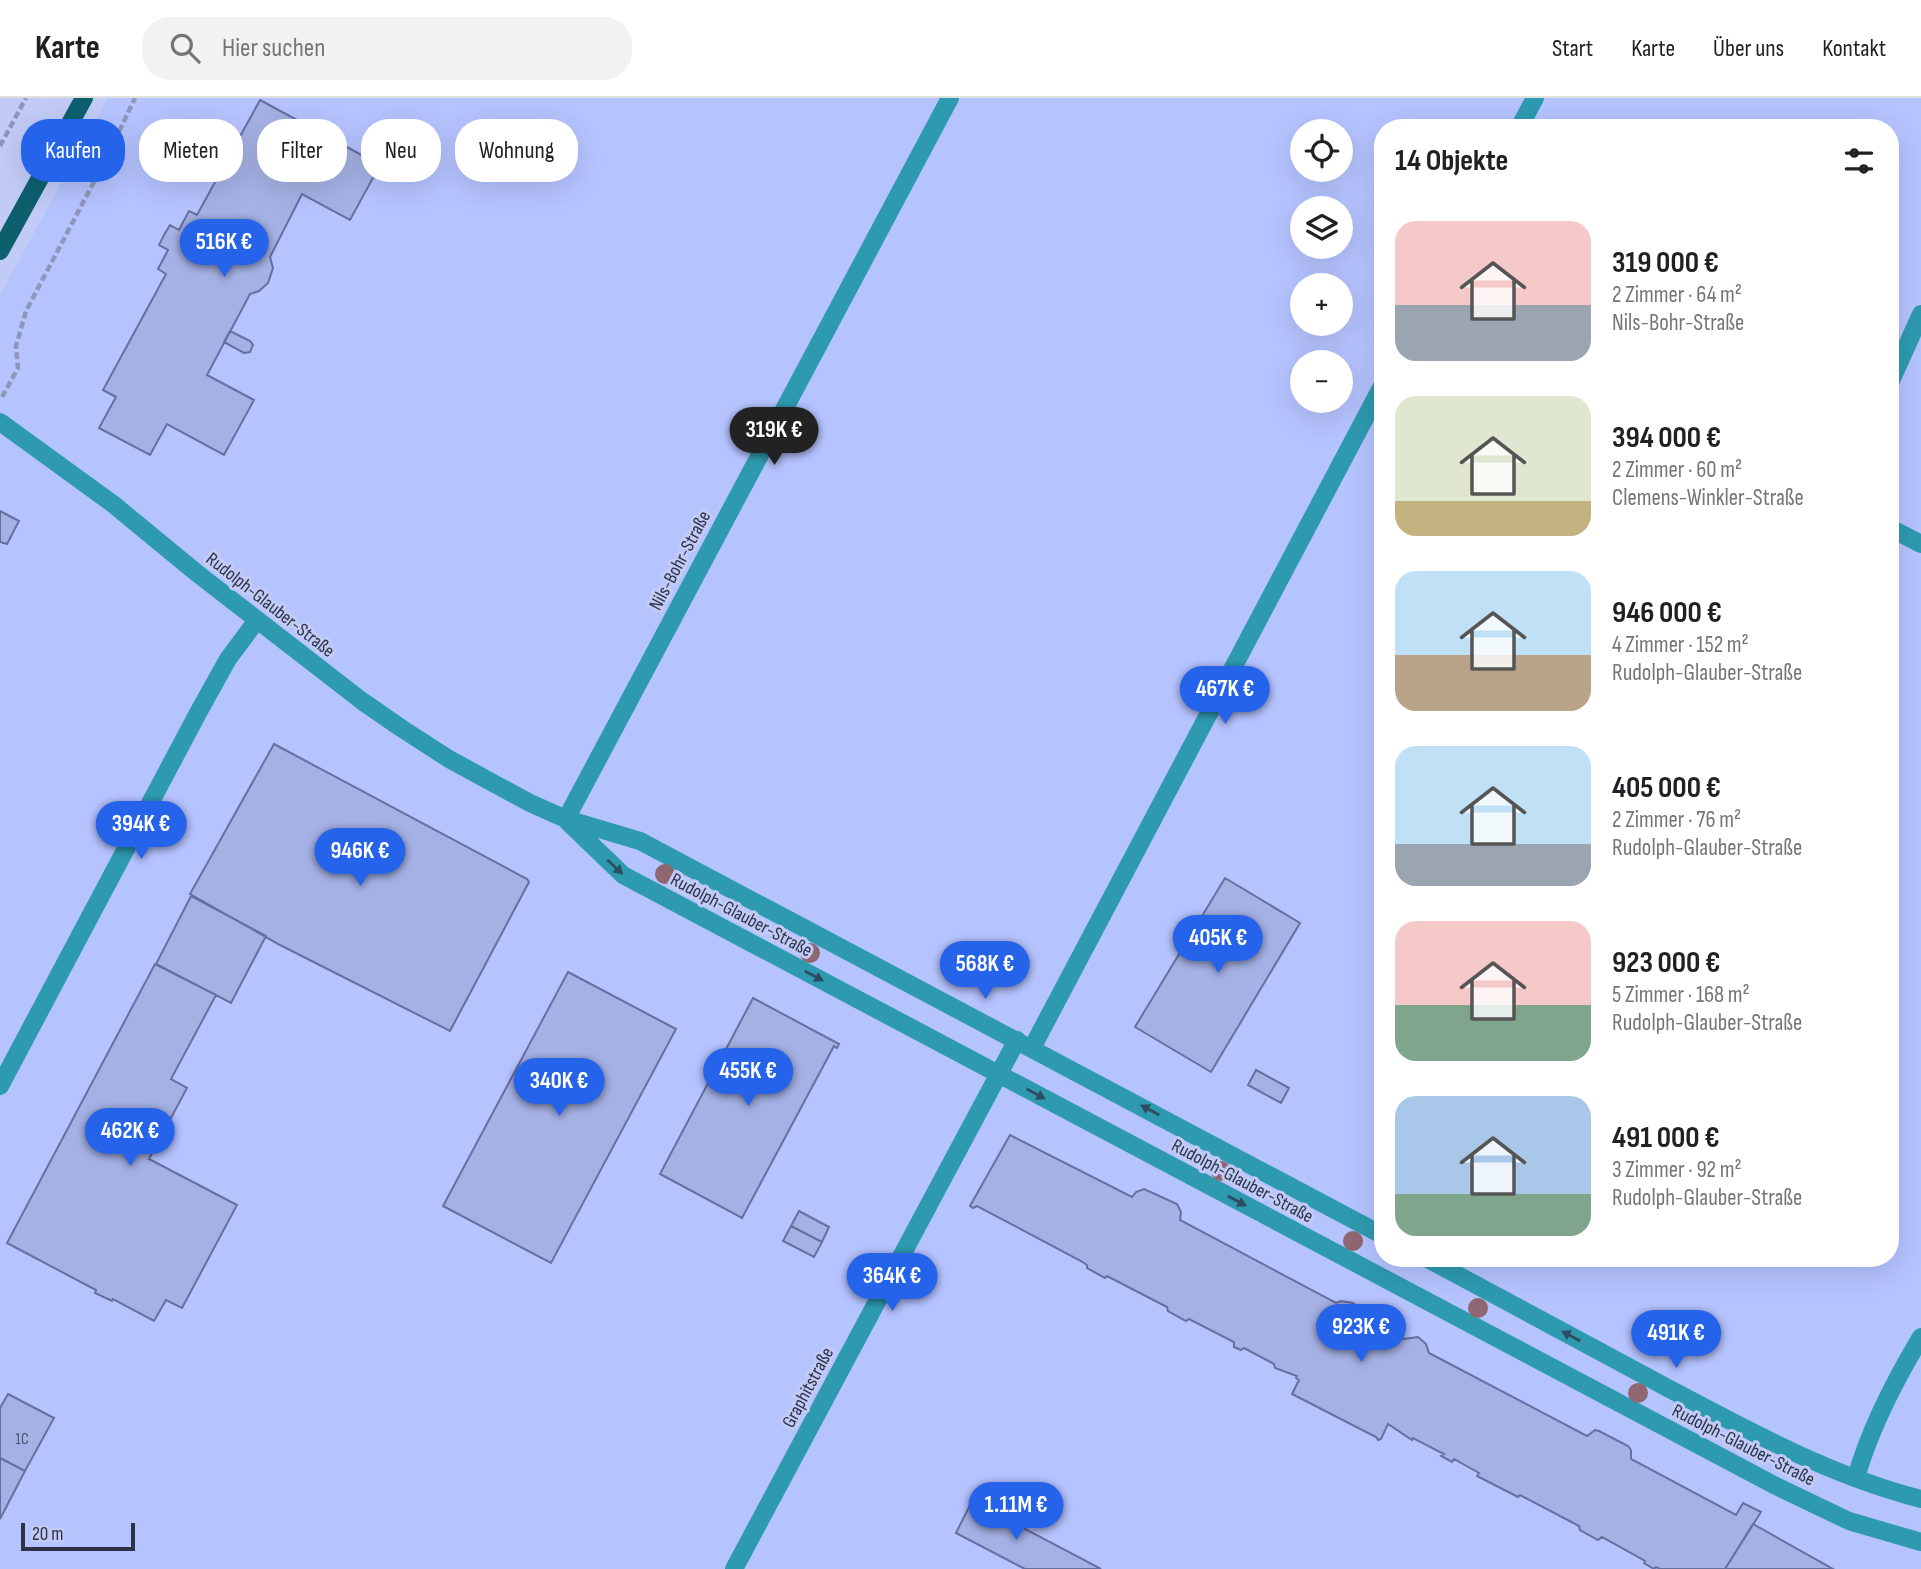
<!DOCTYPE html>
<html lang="de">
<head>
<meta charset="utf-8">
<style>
  :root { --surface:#fff; --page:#f2f2f2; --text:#202124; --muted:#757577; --line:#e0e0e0; --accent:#2563eb }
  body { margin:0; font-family:"Sofia Sans Condensed",sans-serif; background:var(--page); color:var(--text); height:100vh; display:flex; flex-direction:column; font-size:26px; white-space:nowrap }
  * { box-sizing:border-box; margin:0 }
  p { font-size:23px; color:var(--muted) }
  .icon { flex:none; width:38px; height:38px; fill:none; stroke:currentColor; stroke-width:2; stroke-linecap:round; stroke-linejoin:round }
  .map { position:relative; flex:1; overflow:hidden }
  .sheet { position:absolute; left:1374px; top:21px; width:525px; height:1148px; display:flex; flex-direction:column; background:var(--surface); border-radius:28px; box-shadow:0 7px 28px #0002 }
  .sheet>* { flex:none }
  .top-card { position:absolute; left:21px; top:21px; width:665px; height:63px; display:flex; gap:14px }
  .fabs { position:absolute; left:1290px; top:21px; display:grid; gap:14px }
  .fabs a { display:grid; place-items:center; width:63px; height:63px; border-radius:50%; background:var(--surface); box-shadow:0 7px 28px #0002; font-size:35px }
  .scale { position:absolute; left:21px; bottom:18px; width:114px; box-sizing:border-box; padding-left:7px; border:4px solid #2d3247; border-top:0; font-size:19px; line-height:24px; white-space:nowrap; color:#2d3247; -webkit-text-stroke:5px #c1cbf6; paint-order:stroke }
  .price { position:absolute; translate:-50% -60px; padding:0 16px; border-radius:24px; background:var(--accent); color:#fff; font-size:23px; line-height:46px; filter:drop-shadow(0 2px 4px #0008) }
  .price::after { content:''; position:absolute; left:50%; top:42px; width:21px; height:16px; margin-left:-10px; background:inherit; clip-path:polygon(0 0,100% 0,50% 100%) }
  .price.active { background:#222; color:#fff }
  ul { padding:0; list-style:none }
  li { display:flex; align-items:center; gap:21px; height:175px; padding:0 21px }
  li span { display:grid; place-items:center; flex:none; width:196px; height:140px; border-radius:21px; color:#555 }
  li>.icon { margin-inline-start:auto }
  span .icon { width:84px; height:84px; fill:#fffc; stroke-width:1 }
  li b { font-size:30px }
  h2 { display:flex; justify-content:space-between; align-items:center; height:84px; padding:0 21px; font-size:30px }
  .pill { padding:0 24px; border-radius:28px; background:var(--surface); box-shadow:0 7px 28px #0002; font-size:24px; line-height:63px }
  .pill.active { background:var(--accent); color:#fff }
  header { display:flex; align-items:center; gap:42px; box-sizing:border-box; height:98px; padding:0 35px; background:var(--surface); border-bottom:2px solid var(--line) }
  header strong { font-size:33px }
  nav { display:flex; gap:38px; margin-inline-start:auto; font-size:24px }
  .search { width:490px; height:63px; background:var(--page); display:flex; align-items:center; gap:18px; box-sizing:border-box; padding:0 24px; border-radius:28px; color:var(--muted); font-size:26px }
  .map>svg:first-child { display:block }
</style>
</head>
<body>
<header>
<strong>Karte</strong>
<div class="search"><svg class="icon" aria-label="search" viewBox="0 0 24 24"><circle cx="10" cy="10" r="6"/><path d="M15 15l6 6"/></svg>Hier suchen</div>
<nav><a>Start</a><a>Karte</a><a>Über uns</a><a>Kontakt</a></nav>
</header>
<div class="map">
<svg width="1921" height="1471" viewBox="0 0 1921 1471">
  <rect width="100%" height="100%" fill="#c1cbf6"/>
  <path fill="#b5c3ff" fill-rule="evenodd" d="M108 0H1921V1471H0V197ZM1382 30H1890V1160H1382ZM1302 33H1340V72H1302ZM1302 110H1340V149H1302ZM1302 187H1340V226H1302ZM1302 264H1340V303H1302Z"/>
  <path fill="#a5b1e5" stroke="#656fa0" stroke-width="2" d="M260 2 380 67 350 122 302 96 270 159 273 170 268 185 259 193 250 196 207 277 254 302 224 357 167 326 150 357 99 330 116 299 103 292 166 176 158 171 168 152 159 147 164 137 170 127 179 132 189 113 197 117Z
    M230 233 250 243 253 247 250 254 244 255 224 244Z
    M0 413 19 423 7 446 0 444Z
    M274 646 527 781 529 784 450 933 280 847 190 796Z
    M1225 780 1300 825 1211 974 1135 929Z
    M191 798 266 838 231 905 156 866Z
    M155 866 216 897 171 981 187 990 149 1061 237 1107 182 1210 166 1202 154 1223 113 1201 112 1203 95 1195 96 1192 7 1145Z
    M568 874 676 931 551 1165 443 1108Z
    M753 900 839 946 837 950 834 948 742 1120 660 1076Z
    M1256 972 1289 990 1281 1005 1248 987Z
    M1010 1037 1132 1099 1136 1094 1144 1091 1177 1106 1181 1114 1180 1122 1336 1205 1341 1203 1353 1205 1358 1210 1361 1219 1404 1241 1418 1239 1426 1246 1429 1255 1587 1338 1595 1332 1599 1333 1628 1348 1631 1352V1361L1736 1417 1743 1405 1761 1414 1725 1471H1660L1656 1469 1654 1471 1644 1465 1645 1463 1602 1439 1598 1442 1580 1432 1579 1428 1520 1397 1518 1399 1477 1378 1479 1375 1454 1361 1452 1364 1441 1358 1444 1356 1413 1340 1412 1342 1388 1326 1381 1341 1378 1342 1376 1339 1292 1296 1299 1282 1296 1280 1297 1278 1275 1270 1274 1266 1244 1250 1241 1252 1234 1249V1244L1189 1221 1186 1223 1168 1213 1167 1209 1107 1178 1105 1180 1087 1170V1167L1081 1163 977 1108 973 1110 970 1108Z
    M799 1113 829 1129 822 1144 791 1128Z
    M791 1128 822 1144 814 1159 783 1143Z
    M8 1296 54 1320 25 1373 0 1360V1310Z
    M0 1360 25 1373 0 1421Z
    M972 1403 1101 1471H1025L956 1435Z
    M1753 1426 1833 1471H1725Z"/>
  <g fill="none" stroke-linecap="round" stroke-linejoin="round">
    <path stroke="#8e96b9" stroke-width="4.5" stroke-dasharray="7 3.5" stroke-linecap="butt" d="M0 48 26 0
      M2 299 18 270 16 248 26 213 108 57 135 0"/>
    <path stroke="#2e9ab0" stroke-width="18" d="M1519 30 1535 0
      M1890 285 1921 216
      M0 324 113 406 198 476 362 603 401 630 449 661 530 705 566 721 640 743 1382 1137
      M1890 430 1921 446
      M566 721 950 0
      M568 724 623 777 1776 1388 1849 1423 1921 1444
      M1032 950 1382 288
      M0 988 198 615 228 561 257 522
      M1426 1160C1505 1203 1585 1245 1664 1288 1747 1332 1830 1378 1921 1401
      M1856 1380C1870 1330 1894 1284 1921 1239
      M734 1471 1017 942"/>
    <path stroke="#0d5f6e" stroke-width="18" d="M0 153 84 0"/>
  </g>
  <g fill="#8e6770">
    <circle cx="665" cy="776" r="10"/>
    <circle cx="810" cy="855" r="10"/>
    <circle cx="1221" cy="1073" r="10"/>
    <circle cx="1353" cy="1143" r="10"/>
    <circle cx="1478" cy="1210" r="10"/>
    <circle cx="1638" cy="1295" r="10"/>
  </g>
  <defs><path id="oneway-solid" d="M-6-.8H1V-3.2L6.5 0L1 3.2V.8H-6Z" transform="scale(1.75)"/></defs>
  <g fill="#2d4c61">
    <use href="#oneway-solid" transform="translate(615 769) rotate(43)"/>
    <use href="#oneway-solid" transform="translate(814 878) rotate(28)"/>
    <use href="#oneway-solid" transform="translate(1036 996) rotate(28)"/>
    <use href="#oneway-solid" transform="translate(1150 1012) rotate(-152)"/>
    <use href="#oneway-solid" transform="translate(1237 1103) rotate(28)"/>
    <use href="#oneway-solid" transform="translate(1571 1238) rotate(-152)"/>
  </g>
  <g text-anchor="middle" stroke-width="6" stroke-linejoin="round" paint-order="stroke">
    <g font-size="16" fill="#4b526e">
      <text x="22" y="1346">1C</text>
    </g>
    <g font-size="19" fill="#2d3247" stroke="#c1cbf6">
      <text transform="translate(679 462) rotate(-62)" y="7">Nils-Bohr-Straße</text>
      <text transform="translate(271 506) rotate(38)" y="7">Rudolph-Glauber-Straße</text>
      <text transform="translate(742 816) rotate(28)" y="7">Rudolph-Glauber-Straße</text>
      <text transform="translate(1243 1082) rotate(28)" y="7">Rudolph-Glauber-Straße</text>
      <text transform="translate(807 1289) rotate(-62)" y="7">Graphitstraße</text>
      <text transform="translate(1744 1346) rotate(27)" y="7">Rudolph-Glauber-Straße</text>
    </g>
  </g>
</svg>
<div class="fabs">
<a><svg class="icon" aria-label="locate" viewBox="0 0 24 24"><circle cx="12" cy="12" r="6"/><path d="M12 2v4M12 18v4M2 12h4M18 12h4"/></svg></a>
<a><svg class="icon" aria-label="layers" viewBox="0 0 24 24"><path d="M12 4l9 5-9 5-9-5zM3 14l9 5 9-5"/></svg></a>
<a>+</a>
<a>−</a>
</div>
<div class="scale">20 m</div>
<b class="price" style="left:224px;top:181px">516K €</b>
<b class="price active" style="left:774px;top:369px">319K €</b>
<b class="price" style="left:1225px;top:628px">467K €</b>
<b class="price" style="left:141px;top:763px">394K €</b>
<b class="price" style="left:360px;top:790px">946K €</b>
<b class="price" style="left:1218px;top:877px">405K €</b>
<b class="price" style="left:985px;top:903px">568K €</b>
<b class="price" style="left:748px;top:1010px">455K €</b>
<b class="price" style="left:559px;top:1020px">340K €</b>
<b class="price" style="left:130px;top:1070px">462K €</b>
<b class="price" style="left:892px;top:1215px">364K €</b>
<b class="price" style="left:1361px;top:1266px">923K €</b>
<b class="price" style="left:1676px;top:1272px">491K €</b>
<b class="price" style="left:1016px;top:1444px">1.11M €</b>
<div class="top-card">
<a class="pill active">Kaufen</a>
<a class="pill">Mieten</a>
<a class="pill">Filter</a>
<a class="pill">Neu</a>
<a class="pill">Wohnung</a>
</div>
<section class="sheet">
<h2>14 Objekte<svg class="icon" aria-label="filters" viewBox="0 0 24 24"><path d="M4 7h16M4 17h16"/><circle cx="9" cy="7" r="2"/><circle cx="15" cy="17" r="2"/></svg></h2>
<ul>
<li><span style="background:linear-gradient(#f6c9c9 60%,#9aa5b1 0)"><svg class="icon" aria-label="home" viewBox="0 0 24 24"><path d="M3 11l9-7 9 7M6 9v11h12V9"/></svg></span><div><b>319 000 €</b><p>2 Zimmer · 64 m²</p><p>Nils-Bohr-Straße</p></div></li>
<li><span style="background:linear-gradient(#dfe7d0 75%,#c2b280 0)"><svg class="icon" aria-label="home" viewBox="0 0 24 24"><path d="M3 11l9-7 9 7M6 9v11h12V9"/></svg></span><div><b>394 000 €</b><p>2 Zimmer · 60 m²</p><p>Clemens-Winkler-Straße</p></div></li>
<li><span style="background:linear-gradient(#bfe0f5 60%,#b9a48a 0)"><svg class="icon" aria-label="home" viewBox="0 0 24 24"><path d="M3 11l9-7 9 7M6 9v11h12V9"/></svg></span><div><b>946 000 €</b><p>4 Zimmer · 152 m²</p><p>Rudolph-Glauber-Straße</p></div></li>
<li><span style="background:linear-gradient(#bfe0f5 70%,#9aa5b1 0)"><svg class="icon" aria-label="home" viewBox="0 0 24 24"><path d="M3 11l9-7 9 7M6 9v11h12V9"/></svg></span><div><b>405 000 €</b><p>2 Zimmer · 76 m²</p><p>Rudolph-Glauber-Straße</p></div></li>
<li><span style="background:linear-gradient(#f6c9c9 60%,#7fa58c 0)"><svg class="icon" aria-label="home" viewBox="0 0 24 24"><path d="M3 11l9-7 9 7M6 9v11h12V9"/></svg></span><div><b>923 000 €</b><p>5 Zimmer · 168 m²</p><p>Rudolph-Glauber-Straße</p></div></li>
<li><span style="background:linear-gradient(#a9c7e8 70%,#7fa58c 0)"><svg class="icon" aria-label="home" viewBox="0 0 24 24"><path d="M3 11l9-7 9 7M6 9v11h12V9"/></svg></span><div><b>491 000 €</b><p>3 Zimmer · 92 m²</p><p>Rudolph-Glauber-Straße</p></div></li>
</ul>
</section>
</div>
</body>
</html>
